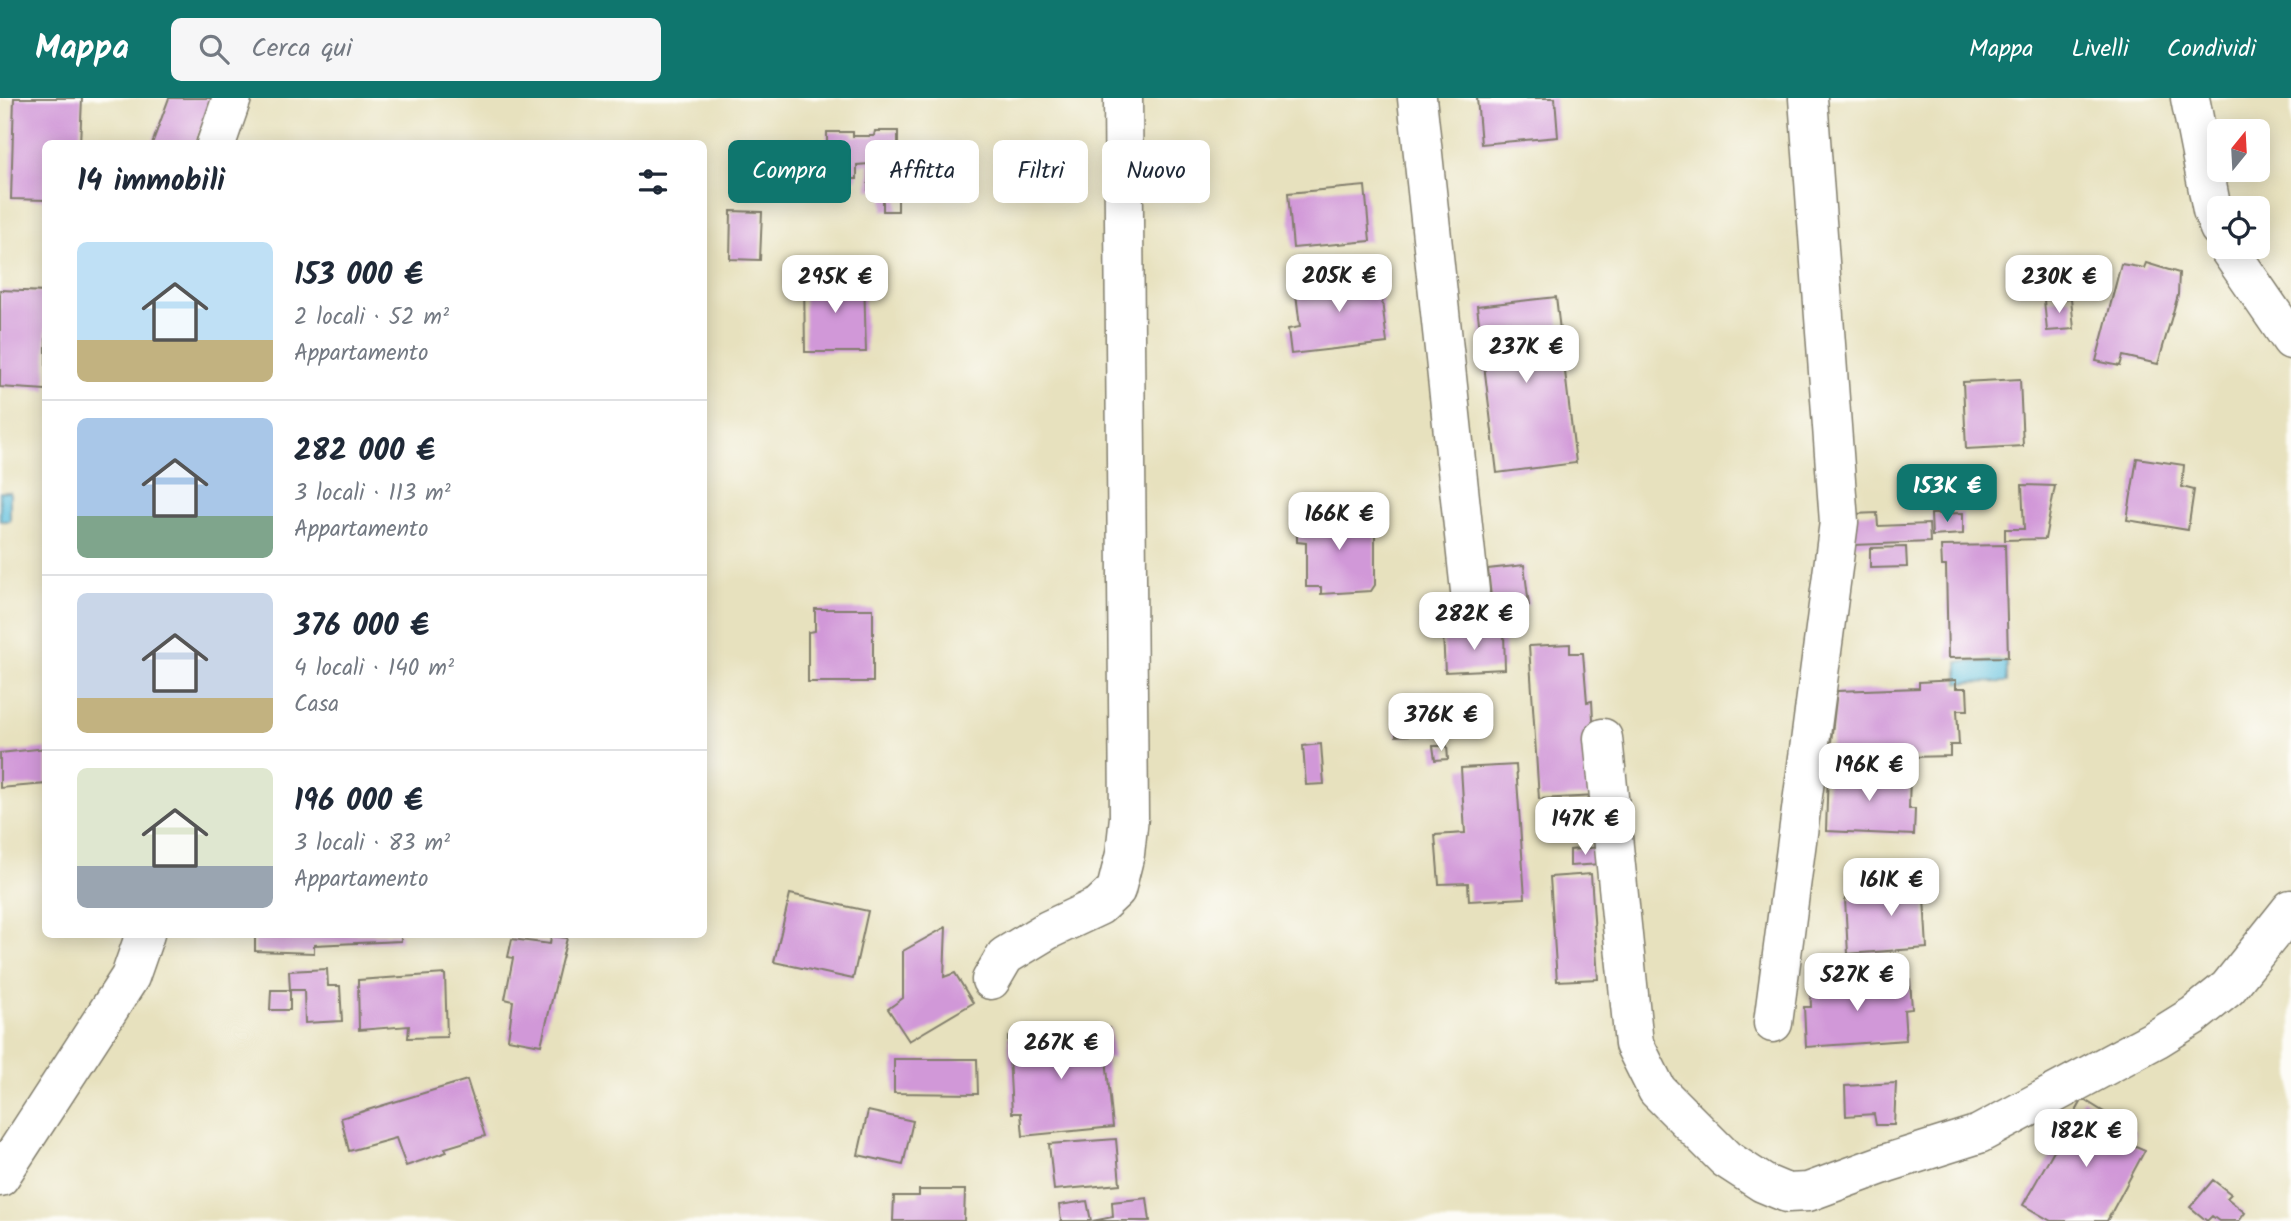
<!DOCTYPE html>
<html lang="it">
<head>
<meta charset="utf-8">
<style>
  :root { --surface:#fff; --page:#f6f6f7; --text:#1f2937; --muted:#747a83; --line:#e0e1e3; --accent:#0f766e }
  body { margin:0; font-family:Kalam,sans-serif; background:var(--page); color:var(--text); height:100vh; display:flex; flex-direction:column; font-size:26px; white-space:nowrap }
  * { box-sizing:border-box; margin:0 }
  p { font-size:23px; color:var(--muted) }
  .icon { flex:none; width:38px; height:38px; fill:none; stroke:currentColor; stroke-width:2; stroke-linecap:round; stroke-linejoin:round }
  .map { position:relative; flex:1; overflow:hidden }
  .panel { position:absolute; left:42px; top:42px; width:665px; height:798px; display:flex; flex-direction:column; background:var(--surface); border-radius:10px; box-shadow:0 4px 18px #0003 }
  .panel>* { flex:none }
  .guide { position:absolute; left:728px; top:42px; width:665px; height:63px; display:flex; gap:14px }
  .needle { width:46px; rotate:18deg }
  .buttons { position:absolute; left:2207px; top:21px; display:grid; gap:14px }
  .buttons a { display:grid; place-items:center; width:63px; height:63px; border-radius:10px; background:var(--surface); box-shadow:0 4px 18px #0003; font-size:35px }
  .price { position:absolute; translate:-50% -60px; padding:0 16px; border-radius:14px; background:#fff; color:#222; font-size:23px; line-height:46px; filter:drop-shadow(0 2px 4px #0008) }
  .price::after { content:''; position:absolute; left:50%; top:42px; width:21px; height:16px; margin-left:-10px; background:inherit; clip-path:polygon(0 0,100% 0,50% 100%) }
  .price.current { background:var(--accent); color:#fff }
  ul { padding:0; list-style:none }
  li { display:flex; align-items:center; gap:21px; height:175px; padding:0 35px }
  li+li { border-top:2px solid var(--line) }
  li span { display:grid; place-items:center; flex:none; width:196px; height:140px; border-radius:10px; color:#555 }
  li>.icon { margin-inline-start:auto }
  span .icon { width:84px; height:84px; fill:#fffc; stroke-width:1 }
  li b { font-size:30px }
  h2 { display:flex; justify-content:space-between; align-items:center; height:84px; padding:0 35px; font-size:30px }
  .tag { padding:0 24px; border-radius:10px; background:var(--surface); box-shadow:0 4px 18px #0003; font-size:24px; line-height:63px }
  .tag.current { background:var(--accent); color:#fff }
  header { display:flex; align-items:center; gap:42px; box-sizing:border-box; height:98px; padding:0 35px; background:var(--accent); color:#fff }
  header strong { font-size:33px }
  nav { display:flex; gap:38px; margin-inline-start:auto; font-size:24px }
  .search { width:490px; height:63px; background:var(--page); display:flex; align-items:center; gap:18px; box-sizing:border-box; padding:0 24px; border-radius:10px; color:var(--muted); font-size:26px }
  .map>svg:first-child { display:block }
</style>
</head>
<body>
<header>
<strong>Mappa</strong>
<div class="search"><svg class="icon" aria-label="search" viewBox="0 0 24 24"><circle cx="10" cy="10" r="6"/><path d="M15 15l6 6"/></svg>Cerca qui</div>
<nav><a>Mappa</a><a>Livelli</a><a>Condividi</a></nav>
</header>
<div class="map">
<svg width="2291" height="1123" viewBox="0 0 2291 1123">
  <rect width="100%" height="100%" fill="#fdfcf7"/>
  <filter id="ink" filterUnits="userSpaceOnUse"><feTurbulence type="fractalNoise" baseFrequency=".0143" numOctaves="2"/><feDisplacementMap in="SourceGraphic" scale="14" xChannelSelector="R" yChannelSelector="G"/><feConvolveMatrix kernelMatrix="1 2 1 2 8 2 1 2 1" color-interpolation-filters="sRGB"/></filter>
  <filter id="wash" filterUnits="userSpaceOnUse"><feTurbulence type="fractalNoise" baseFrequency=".00686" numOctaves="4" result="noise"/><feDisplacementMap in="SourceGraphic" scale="28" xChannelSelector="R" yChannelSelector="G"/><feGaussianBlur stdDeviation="1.57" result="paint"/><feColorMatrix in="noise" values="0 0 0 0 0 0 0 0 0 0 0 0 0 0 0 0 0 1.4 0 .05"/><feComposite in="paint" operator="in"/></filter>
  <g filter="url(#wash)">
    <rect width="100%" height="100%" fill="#e7e1be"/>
    <path fill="#60c0de" stroke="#3e6e7d" stroke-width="2" d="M0 394H10V423H0Z
      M2007 563V584L1958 585V564Z"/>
    <g id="blocks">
      <path fill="#d198d8" d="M14 0H82L80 46H46V102L11 101Z
        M169 0H213L195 46H152Z
        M1477 0H1555L1558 39 1481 46Z
        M875 33H898V113H883V92H868L869 66 857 67V81H827V34H853V38H874Z
        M1365 88 1370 143 1293 150 1288 95Z
        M731 113 762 114 760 162 730 161Z
        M2146 165 2179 175 2178 197 2158 266 2123 258 2120 268 2096 263 2121 166 2144 170Z
        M1361 176 1363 178 1379 177 1387 245 1291 256 1288 231 1300 229 1295 187 1332 182 1335 177Z
        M864 179 866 254H805L804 180Z
        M0 192 46 194V292L0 289Z
        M1556 199 1576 365 1497 375 1477 208Z
        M2071 200 2074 231 2047 233 2044 202Z
        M2020 281 2023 348 1966 351 1963 284Z
        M2137 360 2184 367 2182 389 2194 392 2188 432 2127 422Z
        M2022 387 2055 388 2045 441 2005 442V431H2024Z
        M1877 415 1878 428 1929 426 1930 444 1854 447 1853 416Z
        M1963 415V436L1932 438 1931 416Z
        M1297 417 1366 418 1375 424V487L1371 493 1321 496V489H1306V445L1297 444Z
        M2005 447 2008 559 1948 560 1946 468H1942L1941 448Z
        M1906 449 1907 469 1870 470V450Z
        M1524 467 1529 507 1492 508 1488 471Z
        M815 511H873V584H808V534L815 533Z
        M1504 534 1505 571 1445 574 1443 536Z
        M1570 546V555H1583L1587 604 1592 603 1597 698 1539 701 1529 548Z
        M1956 582V590H1967L1968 612H1957L1959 647H1950V658L1829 661 1837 593 1919 590V584Z
        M1474 613 1475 632 1432 635 1431 616Z
        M1410 623V637L1396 638V624Z
        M1321 646 1324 686 1306 687 1303 648Z
        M1433 648H1447L1448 661 1435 662Z
        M46 650V686L0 690V655Z
        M1516 667 1525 800 1469 803 1468 785 1439 786 1435 737 1465 735 1461 670Z
        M1828 672 1910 675 1909 711H1915L1914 737 1826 733Z
        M1600 749 1601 766 1570 768V752Z
        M1591 776 1598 881 1557 883 1550 779Z
        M1934 776 1936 800H1924L1927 850 1848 856 1845 801 1900 798 1899 778Z
        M790 796 868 813 853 881 774 864Z
        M946 829 944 879 955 875 973 905 909 943 888 911 903 900V853Z
        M255 836H401V843L314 847V855L255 853Z
        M551 838 567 840 541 947 508 941 513 903 505 901 513 860 508 859 512 841 550 846Z
        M327 871 328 888H340L342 923 305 925 304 892H290L289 873Z
        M445 876 447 939 408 940 409 928 359 932 358 882Z
        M1910 882 1912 911 1904 912 1906 942 1806 949 1804 909H1811L1810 888Z
        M271 892H290V912H270Z
        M1110 930 1113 960H1106L1113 1029 1023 1038 1021 1015H1012L1008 939Z
        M894 961H977L978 996 894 995Z
        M467 982 485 1038 445 1050 447 1054 406 1068 396 1040 349 1053 341 1020Z
        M1896 985 1894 1027H1876L1874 1016 1846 1018 1845 988Z
        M2083 1001 2136 1034 2131 1046 2145 1052 2107 1123H2051L2023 1107Z
        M868 1013 913 1023 903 1067 858 1057Z
        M1116 1041 1120 1086 1054 1092 1049 1046Z
        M2213 1082 2231 1096 2227 1100 2245 1115 2239 1123H2219L2212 1118 2207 1123 2190 1109Z
        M919 1092H965L964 1123H893L894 1098H919Z
        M1147 1100 1150 1123H1092L1113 1119 1112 1104Z
        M1087 1103 1091 1123H1061L1059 1107Z"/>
    </g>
  </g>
  <g filter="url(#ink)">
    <use href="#blocks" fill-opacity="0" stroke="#827e6d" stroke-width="2"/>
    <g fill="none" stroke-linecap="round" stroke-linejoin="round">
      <g stroke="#827e6d" stroke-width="41">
        <path id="minor" d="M1417 0 1470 493
          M2190 0 2212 112 2219 130
          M216 46 232 0
          M2227 149 2291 242
          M1603 640 1634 946 1657 992 1726 1061 1763 1085 1787 1095 1808 1094 1887 1065 1979 1036 2156 941 2193 918 2228 890 2291 811
          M991 882 1005 858 1048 832 1099 808 1116 792 1125 756 1129 719 1123 0
          M1773 925 1839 424 1808 0
          M0 1079 130 879 145 836"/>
      </g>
      <use href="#minor" stroke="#fff" stroke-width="38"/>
    </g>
  </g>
</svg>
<div class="buttons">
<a><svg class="needle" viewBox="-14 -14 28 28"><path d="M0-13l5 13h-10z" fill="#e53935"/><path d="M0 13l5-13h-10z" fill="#747a83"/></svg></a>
<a><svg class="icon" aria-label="locate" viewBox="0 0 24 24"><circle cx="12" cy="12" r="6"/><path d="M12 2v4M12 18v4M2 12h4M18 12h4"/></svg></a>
</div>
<b class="price" style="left:1339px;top:216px">205K €</b>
<b class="price" style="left:835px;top:217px">295K €</b>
<b class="price" style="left:2059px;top:217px">230K €</b>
<b class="price" style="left:1526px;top:287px">237K €</b>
<b class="price current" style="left:1947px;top:426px">153K €</b>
<b class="price" style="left:1339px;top:454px">166K €</b>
<b class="price" style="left:1474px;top:554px">282K €</b>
<b class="price" style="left:1441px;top:655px">376K €</b>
<b class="price" style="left:1869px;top:705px">196K €</b>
<b class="price" style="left:1585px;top:759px">147K €</b>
<b class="price" style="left:1891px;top:820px">161K €</b>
<b class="price" style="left:1857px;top:915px">527K €</b>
<b class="price" style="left:1061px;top:983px">267K €</b>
<b class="price" style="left:2086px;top:1071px">182K €</b>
<div class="guide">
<a class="tag current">Compra</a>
<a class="tag">Affitta</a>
<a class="tag">Filtri</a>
<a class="tag">Nuovo</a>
</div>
<section class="panel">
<h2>14 immobili<svg class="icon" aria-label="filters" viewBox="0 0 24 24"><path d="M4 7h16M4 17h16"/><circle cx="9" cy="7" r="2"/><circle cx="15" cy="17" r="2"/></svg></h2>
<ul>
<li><span style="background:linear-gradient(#bfe0f5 70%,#c2b280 0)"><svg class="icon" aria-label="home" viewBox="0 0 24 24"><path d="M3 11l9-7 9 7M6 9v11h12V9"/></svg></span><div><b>153 000 €</b><p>2 locali · 52 m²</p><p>Appartamento</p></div></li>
<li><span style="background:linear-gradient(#a9c7e8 70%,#7fa58c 0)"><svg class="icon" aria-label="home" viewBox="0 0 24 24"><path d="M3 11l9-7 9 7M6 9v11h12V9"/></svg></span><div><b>282 000 €</b><p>3 locali · 113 m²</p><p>Appartamento</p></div></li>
<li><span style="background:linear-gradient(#c9d6e8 75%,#c2b280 0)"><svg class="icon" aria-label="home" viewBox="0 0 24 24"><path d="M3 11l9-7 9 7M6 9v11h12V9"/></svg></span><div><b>376 000 €</b><p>4 locali · 140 m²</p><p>Casa</p></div></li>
<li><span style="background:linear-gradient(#dfe7d0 70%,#9aa5b1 0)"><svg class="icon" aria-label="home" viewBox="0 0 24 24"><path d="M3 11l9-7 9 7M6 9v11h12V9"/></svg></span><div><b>196 000 €</b><p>3 locali · 83 m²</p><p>Appartamento</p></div></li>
</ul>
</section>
</div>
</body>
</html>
